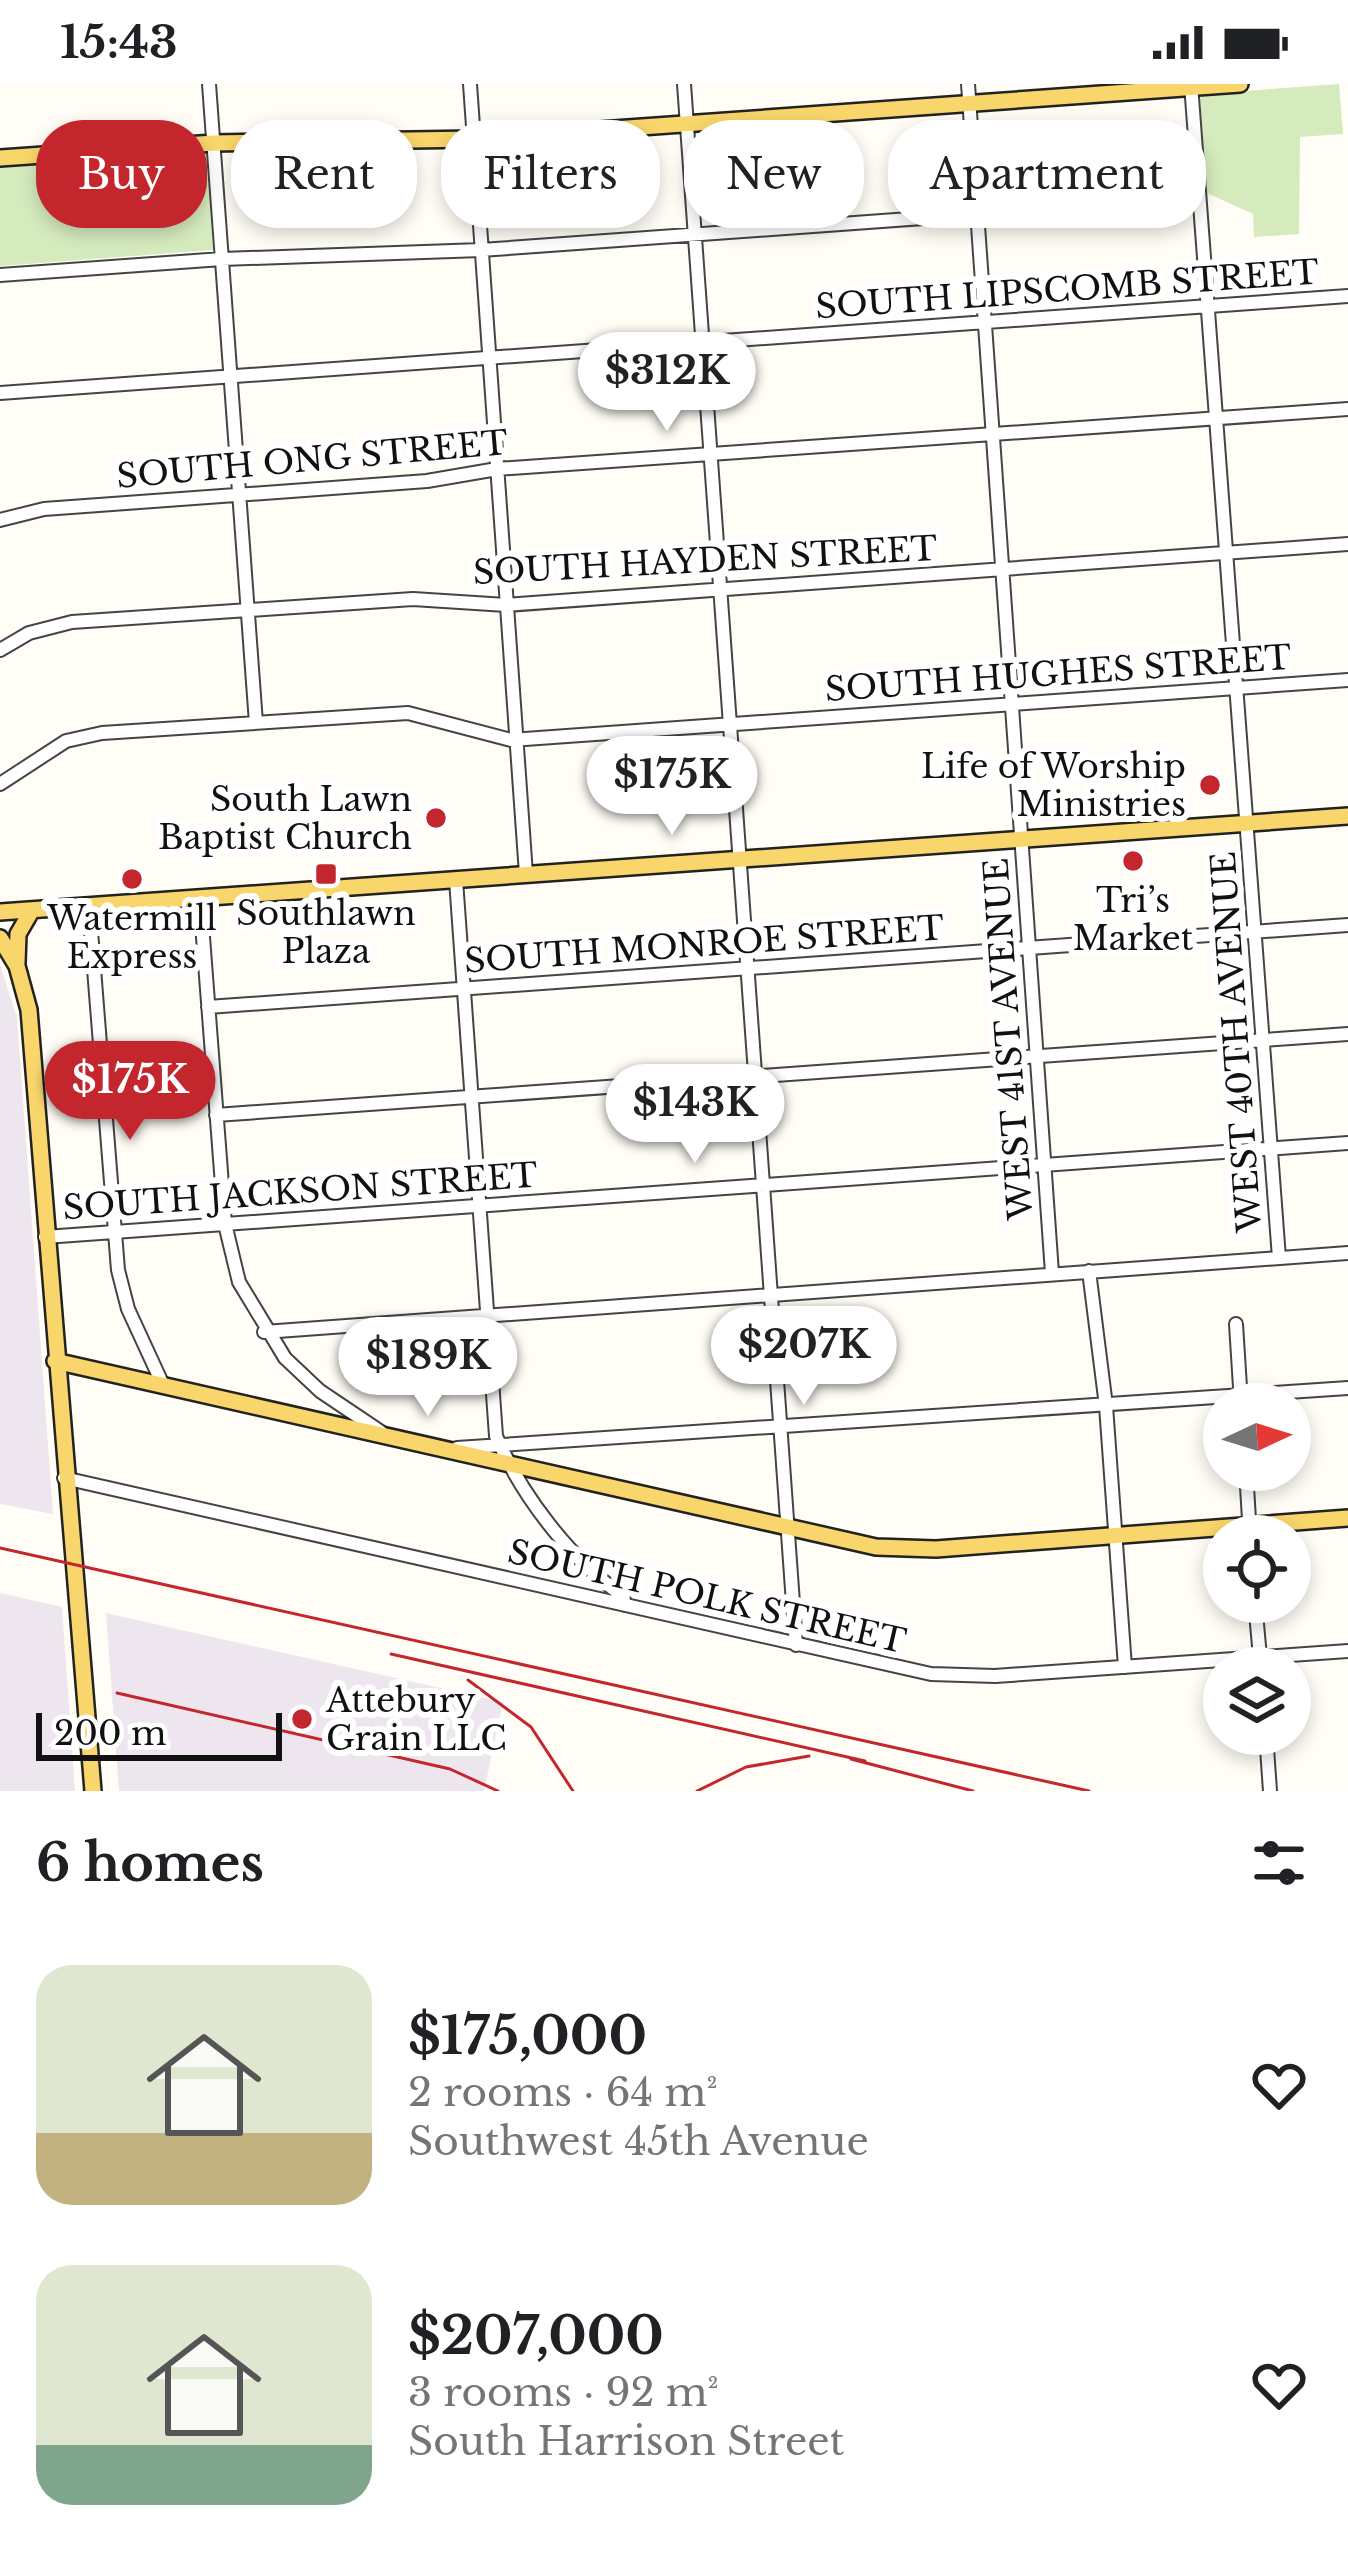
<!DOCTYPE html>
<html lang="en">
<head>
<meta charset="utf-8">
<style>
  :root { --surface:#fff; --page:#f6f6f6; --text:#202124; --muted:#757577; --accent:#c4262e }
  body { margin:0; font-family:"Libre Baskerville",serif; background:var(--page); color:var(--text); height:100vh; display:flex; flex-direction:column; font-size:45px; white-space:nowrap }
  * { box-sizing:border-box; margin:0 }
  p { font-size:39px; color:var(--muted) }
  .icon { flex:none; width:66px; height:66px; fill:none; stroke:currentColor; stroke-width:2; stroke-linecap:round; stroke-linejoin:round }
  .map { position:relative; height:1707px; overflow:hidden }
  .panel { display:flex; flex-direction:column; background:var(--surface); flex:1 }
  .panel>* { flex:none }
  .banner { position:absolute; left:36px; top:36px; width:1278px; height:108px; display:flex; gap:24px }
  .needle { width:78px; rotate:86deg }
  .tools { position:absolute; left:1203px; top:1299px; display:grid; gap:24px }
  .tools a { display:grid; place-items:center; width:108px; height:108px; border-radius:50%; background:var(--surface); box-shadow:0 6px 18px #0003; font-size:60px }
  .scale { position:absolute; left:36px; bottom:30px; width:246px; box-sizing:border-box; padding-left:12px; border:6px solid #111; border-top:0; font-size:33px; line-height:42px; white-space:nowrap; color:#111; -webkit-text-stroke:9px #fff; paint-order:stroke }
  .price { position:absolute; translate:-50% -102px; padding:0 27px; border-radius:42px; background:#fff; color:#222; font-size:39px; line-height:78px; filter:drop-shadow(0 3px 6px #0008) }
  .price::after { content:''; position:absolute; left:50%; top:72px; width:36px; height:27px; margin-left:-18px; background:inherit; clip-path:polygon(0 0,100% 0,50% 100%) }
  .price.on { background:var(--accent); color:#fff }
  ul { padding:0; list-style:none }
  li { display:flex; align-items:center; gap:36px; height:300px; padding:0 36px }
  li span { display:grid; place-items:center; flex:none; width:336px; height:240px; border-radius:36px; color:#555 }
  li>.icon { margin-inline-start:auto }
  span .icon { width:144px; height:144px; fill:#fffc; stroke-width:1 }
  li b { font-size:51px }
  h2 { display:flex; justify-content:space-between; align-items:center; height:144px; padding:0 36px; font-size:51px }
  .tag { padding:0 42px; border-radius:48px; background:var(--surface); box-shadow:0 6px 18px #0003; font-size:42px; line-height:108px }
  .tag.on { background:var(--accent); color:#fff }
  .status { display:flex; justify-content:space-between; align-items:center; height:84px; padding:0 60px; background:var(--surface); direction:ltr }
  .status svg { height:33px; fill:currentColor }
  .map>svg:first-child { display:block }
</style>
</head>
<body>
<div class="status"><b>15:43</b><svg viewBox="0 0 49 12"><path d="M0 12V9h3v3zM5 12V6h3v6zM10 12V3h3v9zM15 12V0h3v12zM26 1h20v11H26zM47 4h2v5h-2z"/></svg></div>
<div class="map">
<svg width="1348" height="1707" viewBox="0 0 1348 1707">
  <rect width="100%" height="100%" fill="#fffdf5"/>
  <path fill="#eee6ef" d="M0 881 17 933 53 1430 0 1420Z
    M0 1509 62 1523 75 1707H0Z
    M106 1529 503 1618 484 1707H119Z"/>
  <path fill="#d5ebbd" d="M1339 0 1343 50 1300 53 1299 150 1254 153 1253 130 1207 109 1200 15 1204 10Z
    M206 68 213 166 0 182V82Z"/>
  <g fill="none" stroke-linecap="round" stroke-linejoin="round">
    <g stroke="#444" stroke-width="16">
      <path id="minor" d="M209 0 256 639
        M470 0 526 790
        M684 0 796 1561
        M968 0 1052 1189
        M1191 0 1279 1174
        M0 191 222 175 481 166 1199 114
        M0 309 1348 212
        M0 436 44 425 427 397 497 385 1348 325
        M0 566 29 549 72 538 413 515 506 521 1348 460
        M0 700 66 657 102 649 408 629 511 656 1348 596
        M456 796 496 1352C521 1411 570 1475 623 1512L625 1521
        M200 814 225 1140 239 1198 285 1274 320 1307 381 1348
        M89 822 118 1186 128 1225 163 1301
        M208 923 1348 841
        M216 1031 1348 950
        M45 1153 1348 1059
        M1089 1187 1106 1322 1125 1583
        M1236 1240 1241 1319
        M264 1248 1348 1169
        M457 1364 1348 1304
        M1246 1386 1250 1452
        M64 1394 931 1590 995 1592 1348 1567
        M1255 1518 1261 1584
        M1266 1650 1270 1707"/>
    </g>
    <g stroke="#222" stroke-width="20">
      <path id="major" d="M0 74 214 59 474 55 1240 0
        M0 828 1348 732
        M0 854 17 882 29 926 93 1707
        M17 879 18 850 32 826
        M55 1277 876 1463 936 1465 1348 1434"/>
    </g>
    <use href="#minor" stroke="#fff" stroke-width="12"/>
    <use href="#major" stroke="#f9d66b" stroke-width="15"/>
    <path stroke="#c4262e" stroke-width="3" d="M0 1464 1089 1707
      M391 1570 865 1677
      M468 1596 531 1643 573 1707
      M117 1609 450 1685 498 1707
      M851 1675 973 1707
      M697 1707 746 1683 809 1672"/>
  </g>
  <g fill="#c4262e" stroke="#fff" stroke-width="4.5">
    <circle cx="1210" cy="701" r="12"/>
    <circle cx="436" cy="734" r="12"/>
    <circle cx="1133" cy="777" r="12"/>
    <rect x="314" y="778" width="24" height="24" rx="6"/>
    <circle cx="132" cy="795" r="12"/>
    <circle cx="302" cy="1635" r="12"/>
  </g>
  <g text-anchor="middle" stroke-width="12" stroke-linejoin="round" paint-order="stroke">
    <g font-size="33" fill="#111" stroke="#fff">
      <text transform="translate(1067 205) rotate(-4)" y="12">SOUTH LIPSCOMB STREET</text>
      <text transform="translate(312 375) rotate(-5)" y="12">SOUTH ONG STREET</text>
      <text transform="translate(705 476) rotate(-3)" y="12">SOUTH HAYDEN STREET</text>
      <text transform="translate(1058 589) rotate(-4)" y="12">SOUTH HUGHES STREET</text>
      <text transform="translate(704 860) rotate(-4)" y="12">SOUTH MONROE STREET</text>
      <text transform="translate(1008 955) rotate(-94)" y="12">WEST 41ST AVENUE</text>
      <text transform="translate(1236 958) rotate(-94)" y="12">WEST 40TH AVENUE</text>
      <text transform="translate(300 1107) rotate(-4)" y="12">SOUTH JACKSON STREET</text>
      <text transform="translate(707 1512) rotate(13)" y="12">SOUTH POLK STREET</text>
    </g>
    <g font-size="33" fill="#111" stroke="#fff">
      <text x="1186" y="694" text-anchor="end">Life of Worship<tspan x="1186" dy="38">Ministries</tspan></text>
      <text x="412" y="727" text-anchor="end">South Lawn<tspan x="412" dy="38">Baptist Church</tspan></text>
      <text x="1133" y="828">Tri’s<tspan x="1133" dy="38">Market</tspan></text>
      <text x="326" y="841">Southlawn<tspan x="326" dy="38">Plaza</tspan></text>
      <text x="132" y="846">Watermill<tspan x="132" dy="38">Express</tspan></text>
      <text x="326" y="1628" text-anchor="start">Attebury<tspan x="326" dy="38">Grain LLC</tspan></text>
    </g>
  </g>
</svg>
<div class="tools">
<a><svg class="needle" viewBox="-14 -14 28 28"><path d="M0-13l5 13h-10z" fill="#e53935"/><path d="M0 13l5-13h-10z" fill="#757577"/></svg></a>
<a><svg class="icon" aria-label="locate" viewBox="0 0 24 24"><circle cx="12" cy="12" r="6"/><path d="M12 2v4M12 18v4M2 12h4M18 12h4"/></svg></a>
<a><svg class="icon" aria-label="layers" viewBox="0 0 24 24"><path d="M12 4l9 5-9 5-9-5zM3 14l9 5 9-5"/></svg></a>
</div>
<div class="scale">200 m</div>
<b class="price" style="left:667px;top:350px">$312K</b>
<b class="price" style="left:672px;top:754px">$175K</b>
<b class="price on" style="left:130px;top:1059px">$175K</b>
<b class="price" style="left:695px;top:1082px">$143K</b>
<b class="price" style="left:804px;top:1324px">$207K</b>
<b class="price" style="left:428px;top:1335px">$189K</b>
<div class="banner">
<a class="tag on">Buy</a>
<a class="tag">Rent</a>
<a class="tag">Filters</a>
<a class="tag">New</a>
<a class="tag">Apartment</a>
</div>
</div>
<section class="panel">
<h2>6 homes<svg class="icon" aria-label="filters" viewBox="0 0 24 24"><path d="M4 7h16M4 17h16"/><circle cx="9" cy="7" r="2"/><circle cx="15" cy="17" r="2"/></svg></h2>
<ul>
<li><span style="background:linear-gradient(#dfe7d0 70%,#c2b280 0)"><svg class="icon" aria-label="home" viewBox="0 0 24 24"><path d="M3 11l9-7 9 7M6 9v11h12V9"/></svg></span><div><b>$175,000</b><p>2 rooms · 64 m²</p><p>Southwest 45th Avenue</p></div><svg class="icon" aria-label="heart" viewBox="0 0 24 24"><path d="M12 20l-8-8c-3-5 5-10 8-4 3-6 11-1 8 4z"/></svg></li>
<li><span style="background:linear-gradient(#dfe7d0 75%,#7fa58c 0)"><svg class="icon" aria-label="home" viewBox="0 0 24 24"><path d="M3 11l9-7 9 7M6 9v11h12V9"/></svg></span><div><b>$207,000</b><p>3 rooms · 92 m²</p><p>South Harrison Street</p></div><svg class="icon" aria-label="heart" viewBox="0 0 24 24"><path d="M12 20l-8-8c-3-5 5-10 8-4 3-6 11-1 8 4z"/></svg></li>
</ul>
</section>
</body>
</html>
